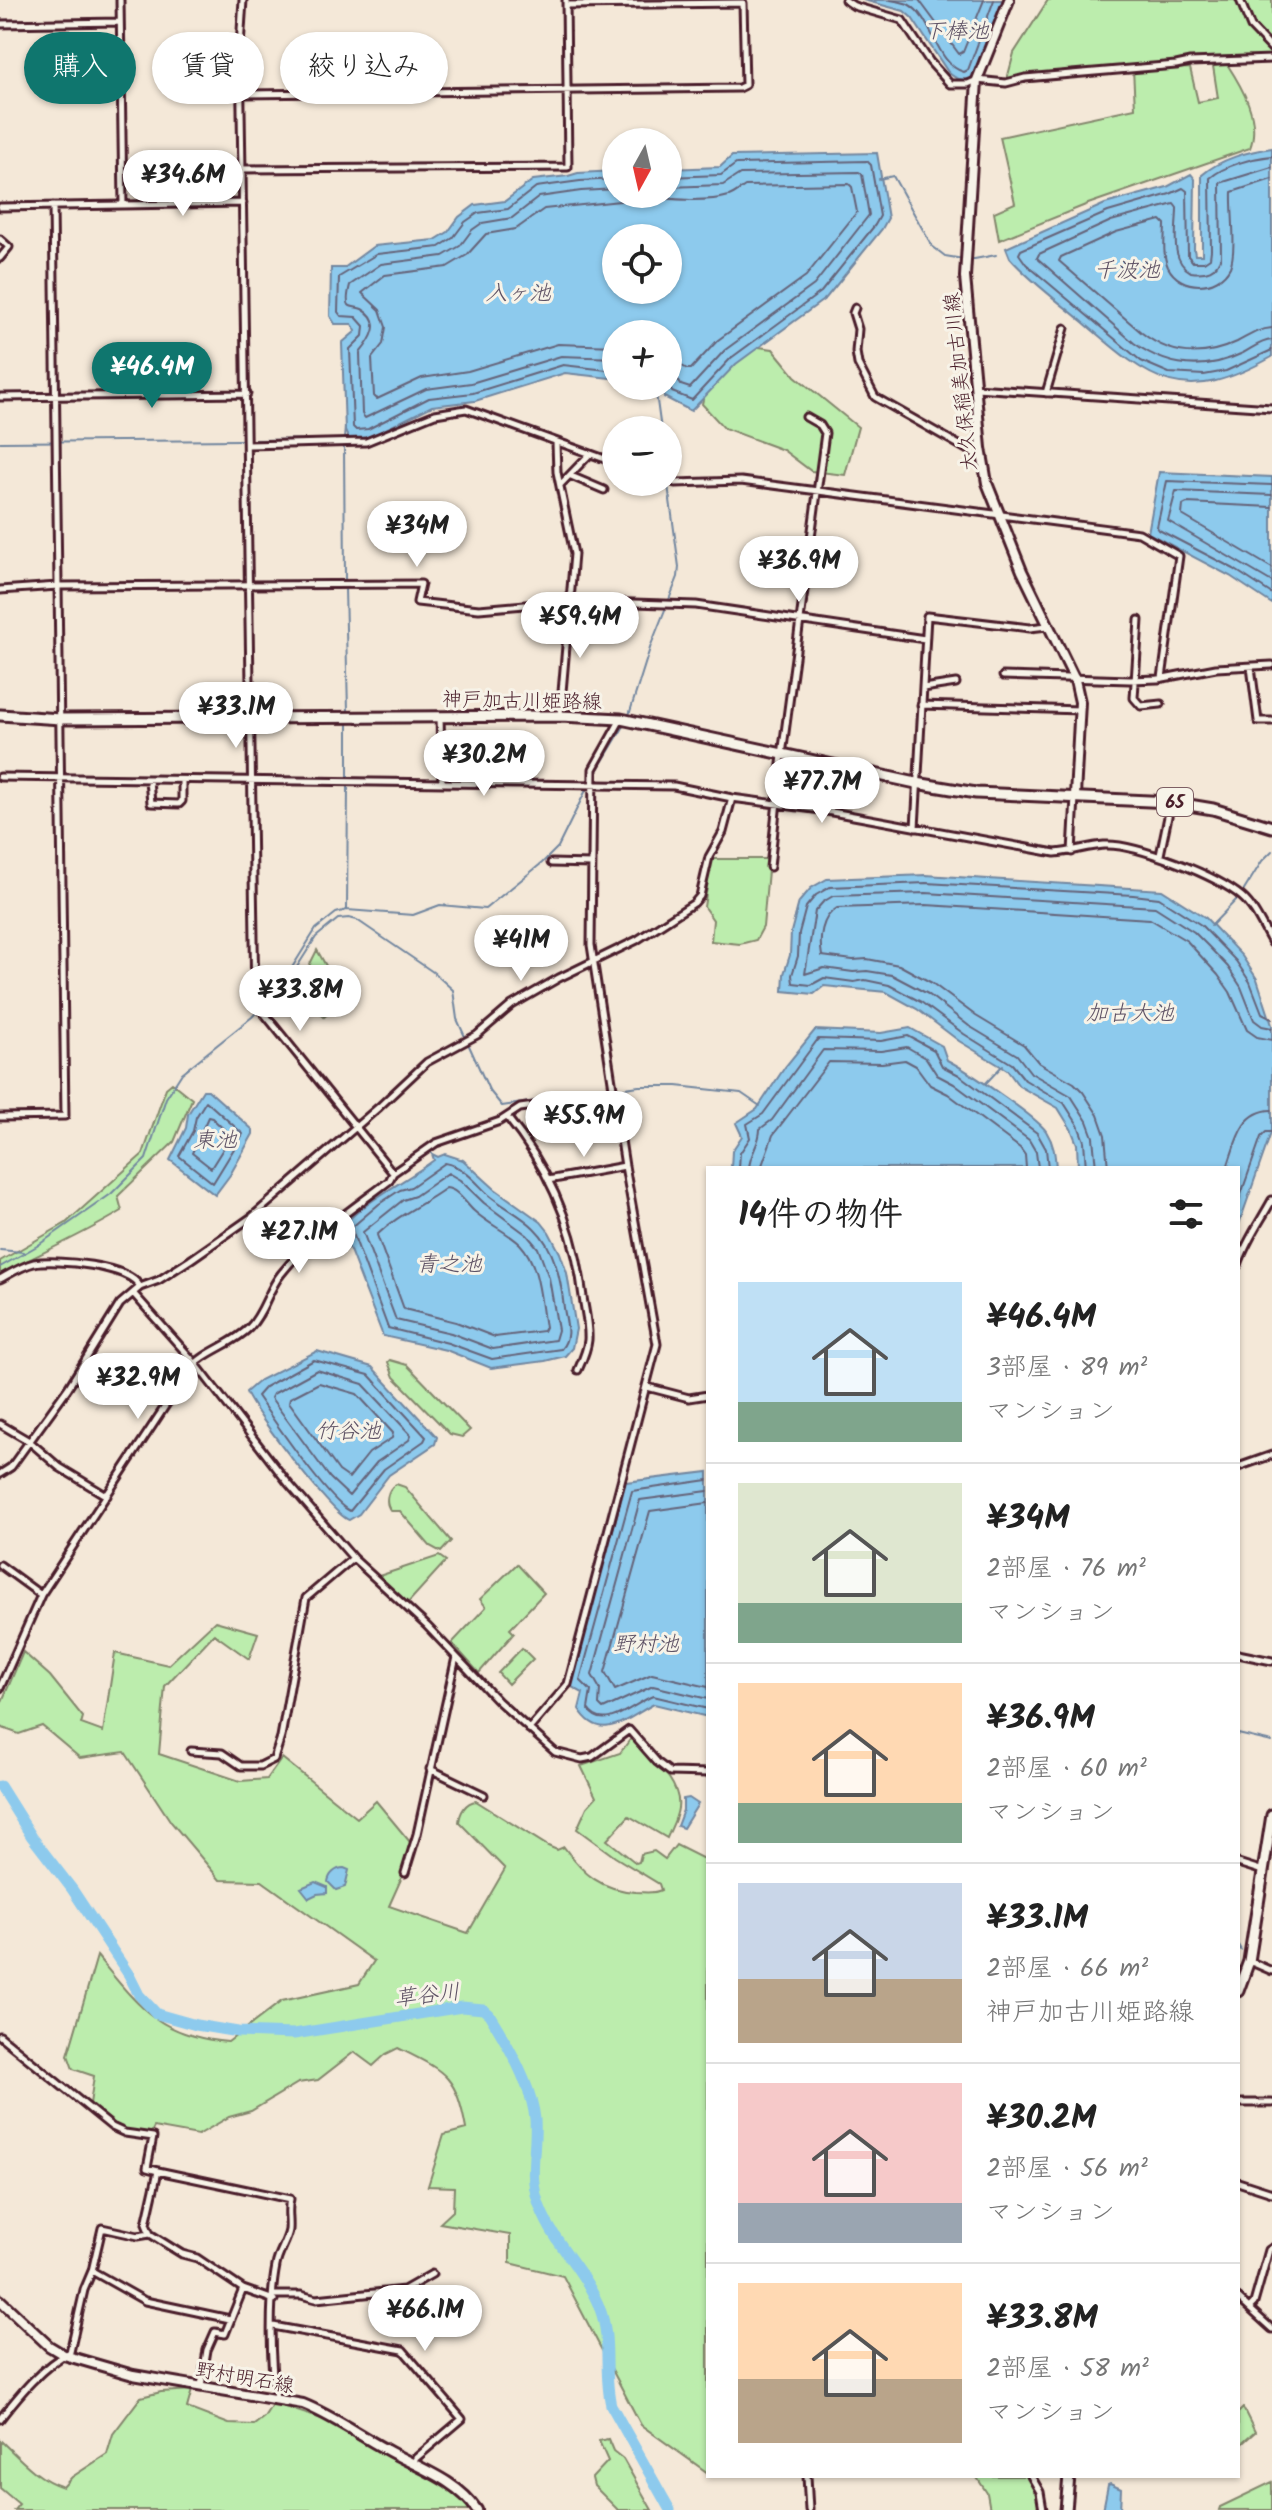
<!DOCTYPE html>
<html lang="ja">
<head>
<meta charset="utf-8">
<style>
  :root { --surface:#fff; --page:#f2f2f2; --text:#222; --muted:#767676; --line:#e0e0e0; --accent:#0f766e }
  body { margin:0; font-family:Kalam,"Klee One",sans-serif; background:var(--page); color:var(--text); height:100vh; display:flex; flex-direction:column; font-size:30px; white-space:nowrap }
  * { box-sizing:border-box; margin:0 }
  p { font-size:26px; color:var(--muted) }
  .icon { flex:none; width:44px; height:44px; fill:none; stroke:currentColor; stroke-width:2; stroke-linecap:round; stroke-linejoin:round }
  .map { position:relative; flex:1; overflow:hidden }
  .sheet { position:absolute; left:706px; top:1166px; width:534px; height:1312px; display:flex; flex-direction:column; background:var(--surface); border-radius:0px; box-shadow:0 2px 6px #0004 }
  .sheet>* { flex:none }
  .hud { position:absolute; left:24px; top:32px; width:562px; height:72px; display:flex; gap:16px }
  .needle { width:52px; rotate:188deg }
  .controls { position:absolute; left:602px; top:128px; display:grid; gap:16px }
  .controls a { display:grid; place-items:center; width:80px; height:80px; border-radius:50%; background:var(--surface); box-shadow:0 2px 6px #0004; font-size:40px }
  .price { position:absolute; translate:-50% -68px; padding:0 18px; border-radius:28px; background:#fff; color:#222; font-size:26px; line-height:52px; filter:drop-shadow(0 2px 4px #0008) }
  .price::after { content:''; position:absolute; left:50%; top:48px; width:24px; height:18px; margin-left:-12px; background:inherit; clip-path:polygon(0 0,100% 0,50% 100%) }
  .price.current { background:var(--accent); color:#fff }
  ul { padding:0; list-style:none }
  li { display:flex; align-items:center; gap:24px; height:200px; padding:0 32px }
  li+li { border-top:2px solid var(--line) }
  li span { display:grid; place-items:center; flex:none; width:224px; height:160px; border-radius:0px; color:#555 }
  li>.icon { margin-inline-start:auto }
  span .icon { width:96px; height:96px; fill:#fffc; stroke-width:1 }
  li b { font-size:34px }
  h2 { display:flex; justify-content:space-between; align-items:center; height:96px; padding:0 32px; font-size:34px }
  .chip { padding:0 28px; border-radius:36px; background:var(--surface); box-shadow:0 2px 6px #0004; font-size:28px; line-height:72px }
  .chip.current { background:var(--accent); color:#fff }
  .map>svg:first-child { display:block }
</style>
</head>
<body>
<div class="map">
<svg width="1272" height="2510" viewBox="0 0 1272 2510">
  <rect width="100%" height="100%" fill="#f4e8d8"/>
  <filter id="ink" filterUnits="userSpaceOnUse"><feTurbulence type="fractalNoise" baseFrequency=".0125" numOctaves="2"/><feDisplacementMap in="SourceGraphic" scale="16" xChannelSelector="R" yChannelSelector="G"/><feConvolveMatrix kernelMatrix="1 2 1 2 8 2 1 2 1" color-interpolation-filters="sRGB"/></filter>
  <g filter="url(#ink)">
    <path fill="#bcedad" stroke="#83866c" stroke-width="2" d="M1048 0H1272V59L1217 60 1143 69 1190 68 1198 102 1218 98 1213 66 1227 64C1242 87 1261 119 1250 148L1088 204 999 240 994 212 1015 203 1000 137 1135 108 1133 69 1006 83 1014 53Z
      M752 346 773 349 795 376 858 427 845 475 811 471 783 450 724 428 702 404 709 371Z
      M711 859H769L763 927 756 940 740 944 711 941 713 920 704 907Z
      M317 950 345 999 324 1017 296 983 305 974Z
      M172 1083 192 1099 174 1142 118 1196 122 1211C83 1235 41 1253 0 1274V1261L66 1223 143 1154 166 1088Z
      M390 1360 407 1365 470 1430 462 1437 450 1434 394 1377 388 1362Z
      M396 1484 405 1487 451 1541 441 1552 430 1546 400 1511H391C384 1503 387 1489 396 1484Z
      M439 1556 446 1561 406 1605 376 1577Z
      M517 1564 544 1593 510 1629 514 1633 479 1673 452 1643 486 1607 480 1599Z
      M215 1621 258 1633 249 1659 214 1634 165 1686 159 1754 240 1781 267 1779 282 1758 357 1818 376 1801 415 1848 389 1906 468 1933 505 1869 459 1822C460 1812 466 1802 476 1801L548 1846 557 1850 564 1847C583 1874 601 1890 636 1892 645 1892 653 1894 661 1890L659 1884 615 1857 577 1829 587 1807 596 1797 581 1766 620 1753 632 1737C648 1756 682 1781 678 1808 677 1818 671 1828 667 1838L629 1816 607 1840 636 1863 639 1862 641 1854 654 1851 665 1859 676 1845 708 1861V2473L641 2425 563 2276 510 2263V2235L440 2223 453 2211 454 2187 428 2186 444 2135 466 2129C456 2075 446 2072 398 2048L386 2054 373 2066 354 2052 318 2080 298 2083 251 2111 229 2117 198 2135 154 2127 150 2135 120 2130 90 2104 94 2076 73 2069 68 2055 97 1956C139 2007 159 2036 228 2042L282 2001 359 1984 374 1961 262 1881 220 1880 171 1822 125 1752 80 1758 42 1726 19 1734 0 1727V1706L23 1652 50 1676 83 1717 81 1724 103 1732 115 1653 168 1665Z
      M522 1648 533 1659 508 1684 498 1673Z
      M192 2390 187 2408 229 2424 254 2425 264 2417 273 2403 334 2423 392 2459 448 2486 467 2502 471 2510H14L19 2504 0 2488V2440C19 2458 37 2479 63 2487L72 2477 107 2454 113 2434 141 2397 161 2392Z
      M1243 2408 1255 2432 1238 2447V2413Z
      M608 2439 613 2451 623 2459 652 2510H618L594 2486 592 2478 608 2461 599 2441Z
      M976 2476H1029L1038 2490 1042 2510H990L987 2493Z
      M1272 2482V2510H1219L1220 2507Z"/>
    <path fill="#8dcaed" stroke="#72869f" stroke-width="2" fill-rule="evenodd" d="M863 0H1003L974 77C965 83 955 79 948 72L912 18 904 11Z
      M1272 148V357C1183 407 1153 383 1083 322 1058 301 1031 282 1010 258L1006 248 1105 204 1167 187 1191 174 1195 179 1194 249 1195 255H1202V175C1220 159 1249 151 1272 148Z
      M877 153 888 218 882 229 826 298 736 364 691 411 664 397 662 386H668V334H616V375L610 378 565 373 475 401 432 406 370 437 349 440 345 431 342 343 356 331 352 324H335L330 316 331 268H344L374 246 435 240 448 232 459 217 475 205 505 201 533 180 568 176 578 173 616 171V194H668V169L720 167 732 156ZM616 238H668V290H616Z
      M1159 472 1272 477V604L1230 576 1148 533Z
      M926 875 1162 890 1206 918 1242 956 1257 979 1272 1025V1130L1238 1227V1168H1078L1077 1144 1071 1129 1058 1108 1019 1086 1007 1070 959 1041 917 1009 886 992 824 986 814 994 783 991 784 974 790 955 791 932 799 902 811 888 827 879Z
      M910 1028 942 1046 947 1060C965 1069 1035 1116 1046 1131 1054 1144 1055 1154 1056 1168H731L732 1151 742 1136 736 1123 757 1109 785 1067 815 1030 881 1033Z
      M203 1090H208L253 1130V1134L230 1175 215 1195 170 1160 186 1128 188 1114Z
      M432 1154 438 1157 445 1154 463 1160 495 1189 541 1222 549 1232 560 1253 567 1273 576 1329 572 1348 565 1356 545 1361 491 1368 446 1350 383 1336 341 1227C369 1198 403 1183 434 1160Z
      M317 1351 372 1367 437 1437 435 1444 389 1475 359 1514 349 1520C333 1515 252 1410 246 1392L260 1380Z
      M708 1472V1717L654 1704C626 1719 601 1744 579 1709L583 1693 570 1686 626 1482Z
      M689 1798 698 1804 683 1828 677 1826 683 1810V1799Z
      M344 1868 349 1870 345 1887 336 1890 328 1882C329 1874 336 1868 344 1868Z
      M315 1882 327 1887V1893L317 1894 309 1898 301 1888Z
      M1110 2484 1121 2489 1120 2510H1103L1108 2485Z"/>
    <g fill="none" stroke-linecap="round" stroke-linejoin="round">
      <path stroke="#656379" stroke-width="2" d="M890 0C895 1 903 2 908 4 934 18 935 64 964 72L968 70 994 0
        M919 0 959 54 963 52 984 0
        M1272 156C1253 158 1225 165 1210 178L1211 250 1210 258 1204 262H1193L1188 256 1187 191 1183 188 1170 194 1108 212 1021 250 1019 254 1026 264 1141 361 1169 373 1204 375 1226 371 1272 350
        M1272 167 1220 183 1221 256C1217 271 1206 274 1191 272 1169 261 1177 229 1177 208L1174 204 1111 221 1039 254 1037 258 1134 343C1168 368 1205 371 1243 353 1253 348 1260 341 1272 340
        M668 177 721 175 736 164 867 161 871 165 880 216 875 225 821 292 731 358 692 400 672 392 668 382
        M616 179 580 181 536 187 508 209 478 213 465 222 453 238 439 247 377 254 339 277 338 312 341 316 356 317 364 326 363 336 350 349 353 427 356 430 368 429 429 398 473 393 563 365 607 370 616 368
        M1272 179 1232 192C1231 211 1237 251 1230 267 1218 291 1180 291 1168 267 1162 254 1165 237 1165 224L1161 220 1116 232 1061 257 1059 261 1142 333C1171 356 1203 358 1237 342 1249 336 1258 329 1272 328
        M668 187 723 185 740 174 859 172 862 174 869 215 814 285 725 350 690 388 681 385 676 376 668 370
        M616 189 581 191 539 197 512 218 482 223 472 230 460 246 443 256 381 264 350 285C349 289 346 301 349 305 352 308 358 307 362 309 384 321 371 340 360 353L362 414 365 418 426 389 471 383 561 356 616 358
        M652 194C667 202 712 201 729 196 735 194 740 189 745 186L849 184 852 187 857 212 806 276 718 340 691 369H687L668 357
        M616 346 558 344 468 371 422 378 377 399 374 396 372 358 383 344 386 327 380 310 362 293 385 275 447 267 467 255 486 234 516 229 544 209 620 201 635 194
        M1272 485 1167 481 1157 527 1159 530 1234 569 1272 594
        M1272 495 1176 491 1168 521 1272 582
        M1272 507 1187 503 1183 505 1182 515 1272 568
        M206 1101 243 1134 213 1183 179 1156 193 1131 196 1117Z
        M208 1117 212 1118 231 1136 211 1168 192 1153Z
        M445 1163C465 1167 475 1182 489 1195 503 1207 521 1215 534 1228 555 1248 561 1280 564 1308 566 1322 572 1337 561 1349L492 1359 448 1343 388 1328 351 1228 379 1204 400 1190 411 1187Z
        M739 1168 740 1153 750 1138 747 1124 763 1114 818 1039 881 1041 908 1036 934 1050 942 1066 959 1075 1037 1133 1046 1149 1048 1168
        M749 1168C750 1153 760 1144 760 1129L772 1120 823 1050 881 1051 907 1047 926 1058 937 1075 954 1084 1029 1140 1036 1152 1038 1168
        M761 1168 773 1135 829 1062 882 1063 905 1060 916 1066 930 1085 948 1094 1020 1148 1025 1155 1026 1168
        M1086 1168 1084 1141 1078 1125 1064 1103 1025 1080 1012 1064 964 1034 921 1002 889 985 865 980 854 982 824 978 811 985 793 983 792 975 798 956 799 933 806 907 816 895 830 887 926 883 1133 895 1159 898 1201 925 1236 961 1250 982 1262 1013 1272 1018
        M1096 1168 1093 1137 1087 1121 1071 1096 1031 1073 1017 1055 969 1026 928 994 892 975 867 971 853 972 824 968 805 974 815 911 823 902 833 896 926 893 1155 907 1194 932 1209 947 1228 967 1241 987 1254 1020 1262 1026 1272 1028
        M1108 1168 1105 1135 1098 1115 1083 1092 1074 1083 1039 1063 1024 1045 976 1016 932 983 899 965 867 959 853 960 822 956C819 939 821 917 837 908L926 905 1150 919 1187 941 1218 975 1230 992 1247 1030 1257 1037 1272 1040
        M1227 1168C1236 1143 1240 1111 1272 1110
        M448 1173 460 1180 484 1203 527 1235 538 1248 549 1278 558 1330 555 1340 493 1349 451 1333 396 1320 363 1232 403 1200 415 1196Z
        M446 1188C458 1189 465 1203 474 1211 488 1224 506 1231 520 1244 540 1265 540 1300 545 1327L543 1331 495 1337 456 1322 404 1309 377 1235C397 1215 423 1205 446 1188Z
        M1238 1203 1261 1137 1266 1132H1272
        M314 1360 369 1375 426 1437 424 1441 384 1469 350 1511C330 1503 272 1418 257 1396L265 1387Z
        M317 1370 363 1384 411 1435 409 1440 377 1462 349 1496 330 1478 271 1398 273 1394Z
        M319 1383 357 1394 393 1433 392 1438 369 1453 349 1478 339 1471 289 1402 290 1398Z
        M708 1480 632 1491 580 1680 591 1691 588 1709C604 1734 634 1703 653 1696L708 1709
        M708 1491 640 1500 592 1675 600 1689 599 1705 603 1709 653 1686 708 1699
        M708 1503 650 1511 605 1672 615 1690 652 1674 708 1687"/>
      <path stroke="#72869f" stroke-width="2" d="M879 179 893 176 932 246 945 256 963 259
        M969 260 996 255
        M655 386 661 430
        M253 440 344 439 345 427
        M0 442 242 440
        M344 447 345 579
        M345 588 348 711
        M629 715 651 645 678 577 679 567 668 485
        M348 722V779
        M595 774 624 726
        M1243 892 1262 861 1272 851
        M347 909 348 785
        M1211 926 1238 898
        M283 982 316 929 336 913 347 910 413 915 440 905 485 909 542 863 558 847 587 788
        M986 1083 1003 1065
        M0 1250 23 1252
        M0 1267 37 1246 111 1194 146 1159 166 1098 182 1073 252 1017 290 978 316 937 338 919 349 918 357 920 433 972 453 990 457 1019 489 1090 502 1106 639 1086H677L741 1093 760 1106
        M1238 1734 1272 1742
        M1238 1945 1241 1950 1238 1949"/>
      <path stroke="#8dcaed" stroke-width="11" d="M0 1786 32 1837 72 1889 129 1975 139 1995 157 2014 196 2025 238 2032 294 2034 462 2007 483 2009 489 2014C506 2041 532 2087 535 2119 537 2146 529 2172 537 2198 549 2240 585 2269 600 2309 612 2341 603 2373 611 2405L670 2510"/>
      <g stroke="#4a1f2b" stroke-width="11">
        <path id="street" d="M120 0 123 205
          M243 0 240 46 255 1002 393 1173
          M845 0 854 6 902 20 930 62 950 84H968L977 80 1006 83 1025 78 1176 65 1190 62 1272 59
          M1240 0 1251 27 1272 49
          M0 24 120 22
          M242 94 739 88 745 85 743 3 566 5
          M243 169 568 167 566 0
          M0 207 243 203
          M0 239 9 247 0 258
          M855 308 853 313 858 329 856 352 858 364 875 397 975 454 981 453
          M976 388 1272 408
          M1046 393 1065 328
          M0 397 247 394
          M556 443 557 472 574 554 560 715
          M248 445 366 442 435 414 466 409 616 463
          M571 476 604 490
          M668 480 675 483 741 481 1139 533 1179 556 1162 678
          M560 485 589 455
          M0 590 58 586 421 584 417 602 479 609 571 601 696 605 925 639
          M1139 620 1134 698 1141 706 1161 704
          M1251 667 1258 721H1272
          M1003 676 1130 680 1158 679 1216 668 1272 665
          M923 688 956 683
          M921 705 1080 710
          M440 718 442 783
          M0 777 674 786 732 798 821 810 1055 853C1072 852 1088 846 1104 845 1135 843 1218 876 1242 897 1255 908 1263 928 1272 943
          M149 780 151 803 179 804 182 801V780
          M915 828 927 616 1030 628 1047 626
          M1072 852 1075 797
          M1160 855 1171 802
          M551 863 592 864
          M770 867 782 755 825 433 820 425 806 417
          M0 1117 65 1116 53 206
          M507 1117C550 1169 575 1230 583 1297 585 1311 589 1326 588 1340 587 1351 582 1361 578 1370
          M548 1180 625 1166
          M1238 1265C1246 1241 1260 1222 1272 1200
          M0 1279C11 1273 22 1266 34 1263 55 1259 130 1265 140 1287
          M133 1293 195 1363 288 1483 353 1558 427 1626 498 1701 555 1752 582 1759 592 1757 629 1730 657 1762 670 1772 708 1773
          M647 1387 689 1398 708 1395
          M0 1424 29 1441 59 1467 107 1496
          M1238 1467 1272 1455
          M0 1474 11 1467 68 1388 120 1304 140 1287 159 1280 190 1260 253 1216 379 1107 427 1062 477 1035 512 1005 559 978 637 940 694 903 700 896 709 857 723 832 732 798
          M0 1565 41 1595
          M1238 1654 1272 1661
          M0 1688 41 1595 189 1370C204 1351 232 1345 249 1328 264 1313 268 1290 281 1274 310 1237 351 1210 389 1181L393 1173 436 1143 500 1121 520 1108 614 1095
          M529 1729 568 1684 657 1344 625 1166 591 945 593 769 621 719
          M191 1751 222 1753 241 1766H260L274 1759 281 1737 306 1598 353 1558
          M430 1769 484 1795
          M1238 1863 1263 1871
          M405 1873 417 1834 456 1657
          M1249 1961 1272 1971
          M0 2036 112 2127 125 2133 153 2137 147 2168 158 2171 146 2224 150 2234 182 2254 197 2258 243 2289 274 2300
          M1238 2103H1272
          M158 2171 290 2199C287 2210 290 2219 289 2230 287 2242 278 2253 276 2266 269 2302 270 2362 276 2398
          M1238 2182 1272 2193
          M92 2271 145 2301 230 2319
          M274 2295H301L316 2299 404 2290 432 2274
          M1238 2298 1272 2329
          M1249 2308 1254 2303 1269 2250 1272 2248
          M273 2326 403 2350 462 2419 416 2458 413 2464
          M201 2386 207 2350 215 2332 225 2334 243 2289
          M0 2419C19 2395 42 2366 70 2352L84 2290 92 2271 102 2228 138 2236 150 2234
          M807 2476 809 2510
          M1031 2476 1040 2492 1043 2510"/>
      </g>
      <g stroke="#4a1f2b" stroke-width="14">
        <path id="secondary" d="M1009 0 977 80 965 277 981 448 987 483 1022 571 1075 680 1080 702 1075 796
          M0 2300 49 2346 64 2355 133 2375 303 2404C333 2416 357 2434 385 2449 416 2467 456 2479 477 2510"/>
      </g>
      <g stroke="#4a1f2b" stroke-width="15">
        <path id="primary" d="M0 715 61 719 560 716 621 719 916 783 976 793 1171 802 1213 809 1272 827
          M1238 1991 1249 1961 1272 1815
          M1066 2510 1069 2476"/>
      </g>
      <use href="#street" stroke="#f7f3e8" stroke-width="5"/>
      <use href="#secondary" stroke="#f7f3e8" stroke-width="8"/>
      <use href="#primary" stroke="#f7f3e8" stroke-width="9"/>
    </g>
  </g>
  <g text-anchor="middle" stroke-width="6" stroke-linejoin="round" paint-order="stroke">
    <rect fill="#f7f3e8" stroke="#7e5f64" stroke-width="2" x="1157" y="788" width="36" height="28" rx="6"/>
    <g font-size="18" font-weight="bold" fill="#4a1f2b">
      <text x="1175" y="808">65</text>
    </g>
    <g font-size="20" fill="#4a1f2b" stroke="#f7f3e8">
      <text transform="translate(960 382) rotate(-96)" y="7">大久保稲美加古川線</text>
      <text transform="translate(522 700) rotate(1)" y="7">神戸加古川姫路線</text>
      <text transform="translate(245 2377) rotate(10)" y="7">野村明石線</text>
    </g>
    <g font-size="22" font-style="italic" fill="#5e5265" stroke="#f7f3e8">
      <text x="956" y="38">下棒池</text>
      <text x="1127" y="277">千波池</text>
      <text x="518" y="300">入ヶ池</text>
      <text x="1130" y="1020">加古大池</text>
      <text x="215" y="1147">東池</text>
      <text x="449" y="1271">青之池</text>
      <text x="348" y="1438">竹谷池</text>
      <text x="646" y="1651">野村池</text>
      <text transform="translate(427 1994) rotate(-6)" y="8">草谷川</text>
    </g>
  </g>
</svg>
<div class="controls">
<a><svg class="needle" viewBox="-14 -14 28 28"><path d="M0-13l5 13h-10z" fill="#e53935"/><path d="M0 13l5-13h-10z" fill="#767676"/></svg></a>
<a><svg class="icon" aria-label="locate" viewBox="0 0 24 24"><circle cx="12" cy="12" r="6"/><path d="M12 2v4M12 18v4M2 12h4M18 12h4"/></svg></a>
<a>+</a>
<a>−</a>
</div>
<b class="price" style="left:183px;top:218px">¥34.6M</b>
<b class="price current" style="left:152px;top:410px">¥46.4M</b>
<b class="price" style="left:417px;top:569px">¥34M</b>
<b class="price" style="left:799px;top:604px">¥36.9M</b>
<b class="price" style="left:580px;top:660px">¥59.4M</b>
<b class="price" style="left:236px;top:750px">¥33.1M</b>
<b class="price" style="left:484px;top:798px">¥30.2M</b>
<b class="price" style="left:822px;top:825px">¥77.7M</b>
<b class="price" style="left:521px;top:983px">¥41M</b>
<b class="price" style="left:300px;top:1033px">¥33.8M</b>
<b class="price" style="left:584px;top:1159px">¥55.9M</b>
<b class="price" style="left:299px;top:1275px">¥27.1M</b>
<b class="price" style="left:138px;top:1421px">¥32.9M</b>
<b class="price" style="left:425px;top:2353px">¥66.1M</b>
<div class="hud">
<a class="chip current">購入</a>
<a class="chip">賃貸</a>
<a class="chip">絞り込み</a>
</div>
<section class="sheet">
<h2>14件の物件<svg class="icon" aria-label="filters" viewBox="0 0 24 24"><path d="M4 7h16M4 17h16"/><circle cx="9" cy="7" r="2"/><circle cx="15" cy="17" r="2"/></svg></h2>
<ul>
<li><span style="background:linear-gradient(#bfe0f5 75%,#7fa58c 0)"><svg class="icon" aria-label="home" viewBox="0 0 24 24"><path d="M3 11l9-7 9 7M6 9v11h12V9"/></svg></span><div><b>¥46.4M</b><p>3部屋 · 89 m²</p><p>マンション</p></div></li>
<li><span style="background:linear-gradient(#dfe7d0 75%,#7fa58c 0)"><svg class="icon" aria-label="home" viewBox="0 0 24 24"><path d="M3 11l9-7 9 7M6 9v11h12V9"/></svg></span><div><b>¥34M</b><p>2部屋 · 76 m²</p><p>マンション</p></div></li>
<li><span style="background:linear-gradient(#ffd9b3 75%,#7fa58c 0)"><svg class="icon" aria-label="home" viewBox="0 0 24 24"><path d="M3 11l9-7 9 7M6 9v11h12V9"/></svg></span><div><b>¥36.9M</b><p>2部屋 · 60 m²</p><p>マンション</p></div></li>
<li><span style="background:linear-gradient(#c9d6e8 60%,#b9a48a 0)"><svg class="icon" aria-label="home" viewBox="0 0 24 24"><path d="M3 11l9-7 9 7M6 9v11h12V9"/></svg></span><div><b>¥33.1M</b><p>2部屋 · 66 m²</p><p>神戸加古川姫路線</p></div></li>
<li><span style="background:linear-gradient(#f6c9c9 75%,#9aa5b1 0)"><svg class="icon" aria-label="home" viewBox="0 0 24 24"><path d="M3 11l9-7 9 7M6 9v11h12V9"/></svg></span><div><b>¥30.2M</b><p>2部屋 · 56 m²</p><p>マンション</p></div></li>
<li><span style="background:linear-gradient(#ffd9b3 60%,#b9a48a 0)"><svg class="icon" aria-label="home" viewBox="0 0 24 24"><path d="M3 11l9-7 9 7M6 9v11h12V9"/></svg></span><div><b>¥33.8M</b><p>2部屋 · 58 m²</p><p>マンション</p></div></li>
</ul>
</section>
</div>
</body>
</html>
